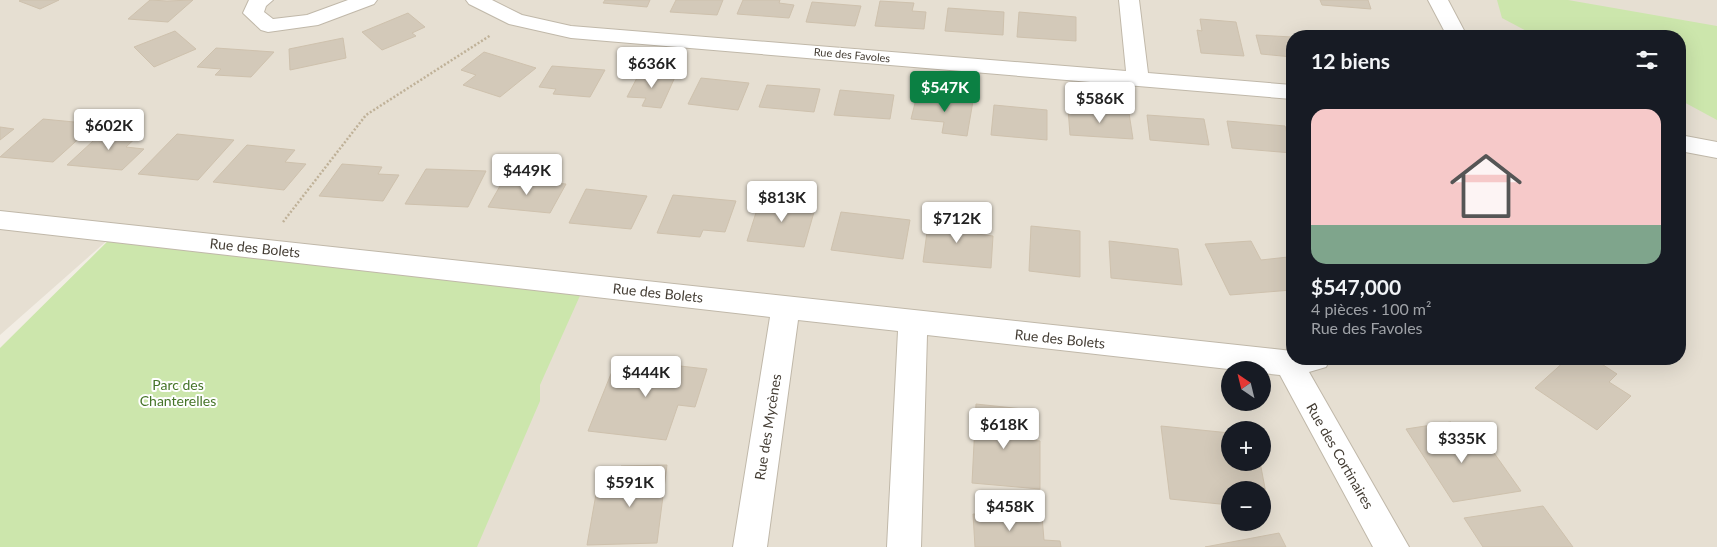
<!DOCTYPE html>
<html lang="fr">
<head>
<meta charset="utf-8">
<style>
  :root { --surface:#171b24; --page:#20242c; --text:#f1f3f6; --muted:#9ea1a6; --line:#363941; --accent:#0b8043 }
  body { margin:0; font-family:Lato,sans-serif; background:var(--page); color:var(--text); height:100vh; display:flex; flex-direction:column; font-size:19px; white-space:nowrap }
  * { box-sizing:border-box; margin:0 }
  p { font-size:16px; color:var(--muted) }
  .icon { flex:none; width:28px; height:28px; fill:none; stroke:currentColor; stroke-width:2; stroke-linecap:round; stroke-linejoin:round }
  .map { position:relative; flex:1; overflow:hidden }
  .panel { position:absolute; left:1286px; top:30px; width:400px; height:335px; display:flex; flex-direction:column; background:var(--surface); border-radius:20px; box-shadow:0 5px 20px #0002 }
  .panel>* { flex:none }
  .needle { width:32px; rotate:325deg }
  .buttons { position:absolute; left:1221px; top:361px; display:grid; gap:10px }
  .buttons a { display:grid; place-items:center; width:50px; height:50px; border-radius:50%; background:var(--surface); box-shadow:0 5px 20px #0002; font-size:25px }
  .price { position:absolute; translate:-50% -42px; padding:0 11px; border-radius:5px; background:#fff; color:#222; font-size:16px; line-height:32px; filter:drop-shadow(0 1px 2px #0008) }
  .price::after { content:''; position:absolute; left:50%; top:30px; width:15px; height:11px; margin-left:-8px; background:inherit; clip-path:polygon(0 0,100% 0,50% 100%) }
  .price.selected { background:var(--accent); color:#fff }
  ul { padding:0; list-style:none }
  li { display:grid; align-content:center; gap:10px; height:265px; padding:0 25px }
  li+li { border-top:1px solid var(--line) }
  li span { display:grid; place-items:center; height:155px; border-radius:15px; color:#555 }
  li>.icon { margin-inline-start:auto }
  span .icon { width:90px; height:90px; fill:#fffc; stroke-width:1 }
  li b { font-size:21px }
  h2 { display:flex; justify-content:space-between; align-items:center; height:60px; padding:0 25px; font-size:21px }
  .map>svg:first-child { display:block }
</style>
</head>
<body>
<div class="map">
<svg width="1717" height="547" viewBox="0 0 1717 547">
  <rect width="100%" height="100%" fill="#f2ede4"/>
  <path fill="#e6dfd2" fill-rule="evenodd" d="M0 0H1717V547H467L119 230 0 335ZM1292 36H1680V359H1292ZM1230 370H1262V402H1230ZM1230 430H1262V462H1230ZM1230 490H1262V522H1230Z"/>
  <path fill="#cce6ac" d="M1497 0H1568L1717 26V120L1680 100V36H1536L1502 18Z
    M119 230 583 289 540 385V401L477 547H0V348Z"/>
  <path fill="#d3c9b9" stroke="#cec1ad" d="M21 0H59L40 9 19 1Z
    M150 0 167 1 193 0 168 22 128 19Z
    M605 0H650L647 7 603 3Z
    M676 0H723L717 15 670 12Z
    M743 0H780L779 3 794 5 789 18 737 14Z
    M1320 0H1368L1371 9 1322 5Z
    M880 1 914 3 912 11 926 12 924 29 875 26Z
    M812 2 861 6 855 26 806 22Z
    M948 8 1004 12 1003 35 945 31Z
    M1019 12 1076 17V41L1017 37Z
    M408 13 425 27 412 33 416 36 382 50 362 32Z
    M1200 19 1236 22 1244 56 1201 53 1197 30 1202 31Z
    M175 31 196 49 154 67 134 47Z
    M1256 35 1292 37V57L1261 54Z
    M343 38 346 58 290 70 289 49Z
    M216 48 274 52 251 77 215 75 221 69 197 67Z
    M484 52 536 68 500 97 463 85 476 75 461 70Z
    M552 66 605 70 590 97 553 94 556 89 539 87Z
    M639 74 675 77 661 108 642 106 646 98 627 97Z
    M701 78 749 83 738 110 688 104Z
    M767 85 820 89 814 112 759 107Z
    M840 90 894 95 890 119 834 115Z
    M917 95 973 101 967 136 942 133 944 122 911 119Z
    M994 105 1047 110V140L991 135Z
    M1068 108 1129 113 1133 139 1070 135Z
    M1147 115 1204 119 1209 145 1150 140Z
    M43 119 95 124 53 162 0 157Z
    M1227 121 1285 126 1292 153 1232 148Z
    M0 127 14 129 0 140Z
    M106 129 141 133 126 147 144 149 122 170 67 165Z
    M177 134 234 140 198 180 138 174Z
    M247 145 295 150 285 162 306 164 284 190 213 182Z
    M342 164 382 167 378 174 399 175 383 201 319 196Z
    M426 169 486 171 468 207 405 204Z
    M504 179 566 184 550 213 488 207Z
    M586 189 647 196 631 229 569 223Z
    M673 195 736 201 725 232 703 230 700 237 657 233Z
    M760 200 816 205 804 247 747 241Z
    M841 212 910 220 903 259 831 250Z
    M929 217 978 221 977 234 993 236 991 268 923 262Z
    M1031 226 1080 231V277L1029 271Z
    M1109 241 1178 249 1182 285 1111 278Z
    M1251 241 1261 260 1288 257 1292 265V290L1230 295 1205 244Z
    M617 359 707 369 695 407 678 405 666 440 588 431Z
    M1567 359H1594L1617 374 1609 382 1631 396 1597 430 1535 388Z
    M976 404 1023 409 1022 439 1040 441V489L972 483Z
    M1451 422 1468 446 1487 443 1521 491 1453 502 1406 429Z
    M1161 426 1230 433V462H1260L1269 509H1262V490H1230V505L1170 499Z
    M667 465 657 543 587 545 596 494H616L621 466Z
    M1543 506 1573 547H1483L1464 518Z
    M973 514 1042 516 1044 540 1060 541 1061 547H975Z
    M1279 533 1286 547H1205Z"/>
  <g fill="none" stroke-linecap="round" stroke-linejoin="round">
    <g stroke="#c0b8a9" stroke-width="2">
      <path id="minor" d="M249 0H273L266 6 264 12 273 19 307 15 348 0H377L374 4 318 25 268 32 261 30 243 13Z
        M466 0H492L522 15 571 26 1126 71 1119 0H1139L1148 73 1292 85V99L571 38 509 24 469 4Z
        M1428 0H1448L1467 36H1447Z
        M1680 135 1717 142V158L1680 151Z
        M0 211 1292 351V359H1330L1326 367 1309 372 1409 547H1373L1280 375 1262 373V370H1237L927 335 921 547H887L898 331 798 320 767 547H733L770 317 0 229Z"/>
    </g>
    <path stroke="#bfb198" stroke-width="2.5" stroke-dasharray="2 2" stroke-linecap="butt" d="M283 222 366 115 491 35"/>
    <use href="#minor" fill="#fff" fill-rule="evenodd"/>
  </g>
  <g text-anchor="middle" stroke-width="4" stroke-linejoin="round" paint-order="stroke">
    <g font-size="11" fill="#443d34" stroke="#fff">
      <text transform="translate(852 55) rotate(5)" y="4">Rue des Favoles</text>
    </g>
    <g font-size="14" fill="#443d34" stroke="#fff">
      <text transform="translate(255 248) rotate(6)" y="5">Rue des Bolets</text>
      <text transform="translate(658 293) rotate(6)" y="5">Rue des Bolets</text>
      <text transform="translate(1060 339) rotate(6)" y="5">Rue des Bolets</text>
      <text transform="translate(768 427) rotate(-81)" y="5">Rue des Mycènes</text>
      <text transform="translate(1340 456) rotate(60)" y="5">Rue des Cortinaires</text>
    </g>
    <g font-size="14" fill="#457428" stroke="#fff">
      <text x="178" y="390">Parc des<tspan x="178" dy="16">Chanterelles</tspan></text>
    </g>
  </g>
</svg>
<div class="buttons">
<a><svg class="needle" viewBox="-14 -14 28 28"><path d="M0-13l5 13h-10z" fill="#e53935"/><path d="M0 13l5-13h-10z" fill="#9ea1a6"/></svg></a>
<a>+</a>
<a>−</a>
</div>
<b class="price" style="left:652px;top:89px">$636K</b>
<b class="price selected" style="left:945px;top:113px">$547K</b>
<b class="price" style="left:1100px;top:124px">$586K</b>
<b class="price" style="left:109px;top:151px">$602K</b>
<b class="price" style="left:527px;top:196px">$449K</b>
<b class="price" style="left:782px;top:223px">$813K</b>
<b class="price" style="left:957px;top:244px">$712K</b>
<b class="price" style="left:646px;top:398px">$444K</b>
<b class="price" style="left:1004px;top:450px">$618K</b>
<b class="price" style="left:1462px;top:464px">$335K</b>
<b class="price" style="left:630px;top:508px">$591K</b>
<b class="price" style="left:1010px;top:532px">$458K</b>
<section class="panel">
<h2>12 biens<svg class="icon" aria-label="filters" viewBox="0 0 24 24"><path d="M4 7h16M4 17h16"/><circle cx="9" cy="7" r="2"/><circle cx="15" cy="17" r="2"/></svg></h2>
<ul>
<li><span style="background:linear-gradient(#f6c9c9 75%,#7fa58c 0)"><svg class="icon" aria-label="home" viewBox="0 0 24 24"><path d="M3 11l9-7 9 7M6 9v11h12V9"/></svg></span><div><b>$547,000</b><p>4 pièces · 100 m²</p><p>Rue des Favoles</p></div></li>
</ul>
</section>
</div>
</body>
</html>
